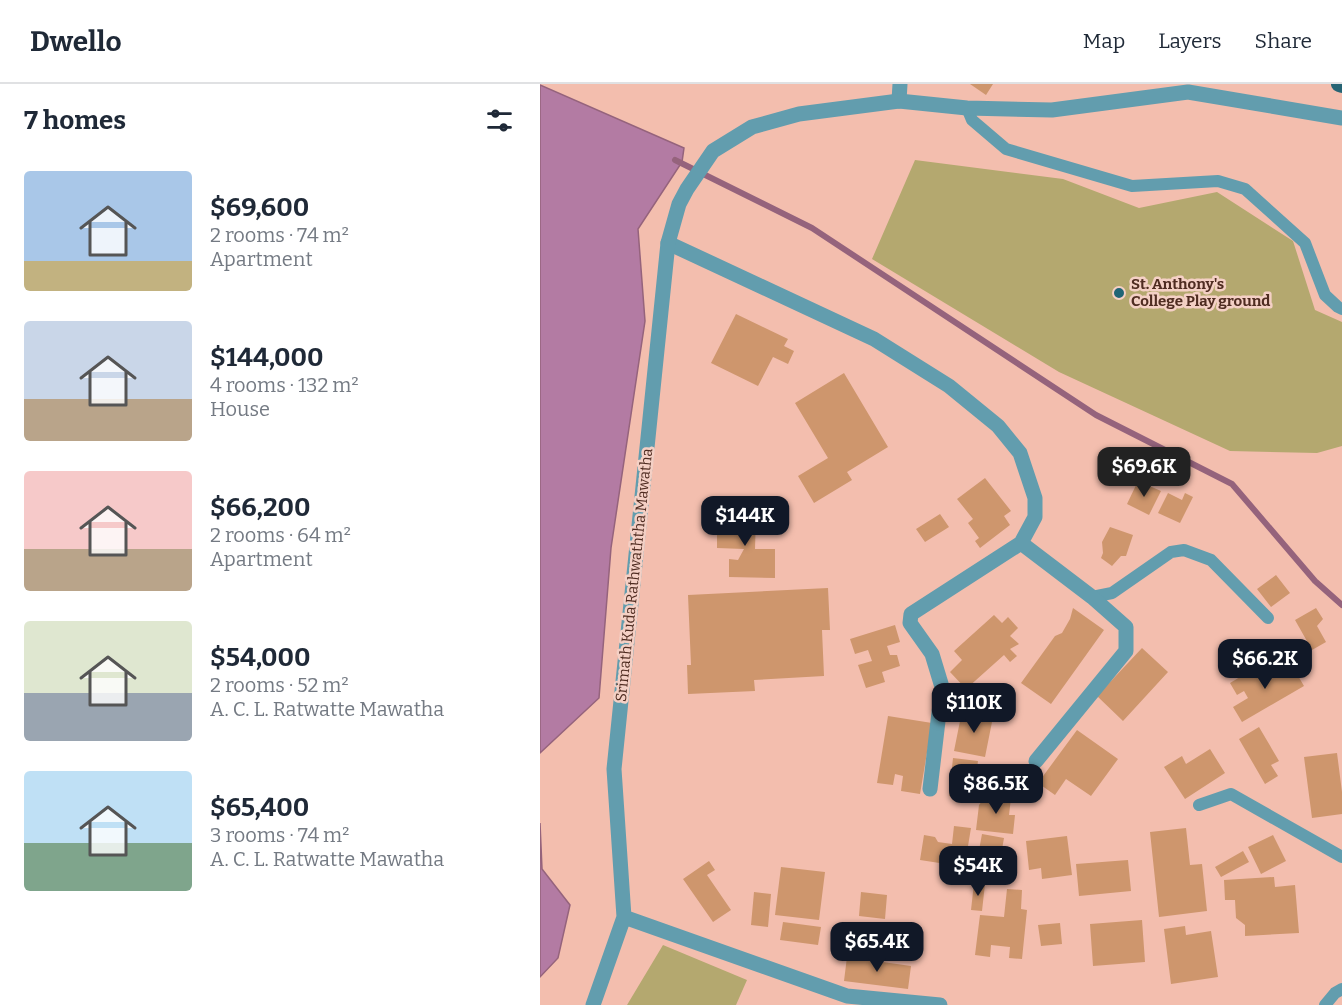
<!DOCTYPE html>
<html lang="en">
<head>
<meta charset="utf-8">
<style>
  :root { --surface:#fff; --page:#f2f2f3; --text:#1f2937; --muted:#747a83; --line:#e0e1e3; --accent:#111827 }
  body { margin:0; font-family:Bitter,serif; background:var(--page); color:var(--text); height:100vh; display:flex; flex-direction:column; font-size:22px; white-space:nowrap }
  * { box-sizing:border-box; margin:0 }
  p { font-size:20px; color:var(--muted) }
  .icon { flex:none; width:33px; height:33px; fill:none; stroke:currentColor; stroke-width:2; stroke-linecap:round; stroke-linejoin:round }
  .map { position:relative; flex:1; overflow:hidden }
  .panel { display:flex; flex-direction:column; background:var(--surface); width:540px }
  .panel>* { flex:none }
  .price { position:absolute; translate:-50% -51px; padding:0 14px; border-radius:12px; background:var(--accent); color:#fff; font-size:20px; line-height:39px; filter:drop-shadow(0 2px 3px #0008) }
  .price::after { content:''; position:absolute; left:50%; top:36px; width:18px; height:14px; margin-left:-9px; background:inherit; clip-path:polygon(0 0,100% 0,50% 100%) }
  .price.current { background:#222; color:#fff }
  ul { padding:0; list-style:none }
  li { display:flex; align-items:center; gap:18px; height:150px; padding:0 24px }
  li span { display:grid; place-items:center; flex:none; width:168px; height:120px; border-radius:6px; color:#555 }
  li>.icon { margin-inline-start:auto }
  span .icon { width:72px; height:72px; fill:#fffc; stroke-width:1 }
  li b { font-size:26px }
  h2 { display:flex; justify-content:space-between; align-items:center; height:72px; padding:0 24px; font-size:26px }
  header { display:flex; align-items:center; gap:36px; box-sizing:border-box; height:84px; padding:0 30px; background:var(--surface); border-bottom:2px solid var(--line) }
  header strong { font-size:28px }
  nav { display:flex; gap:33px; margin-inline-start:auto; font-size:21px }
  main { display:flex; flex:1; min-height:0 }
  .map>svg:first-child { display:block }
</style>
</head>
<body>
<header>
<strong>Dwello</strong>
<nav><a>Map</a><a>Layers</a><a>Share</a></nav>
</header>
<main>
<section class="panel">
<h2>7 homes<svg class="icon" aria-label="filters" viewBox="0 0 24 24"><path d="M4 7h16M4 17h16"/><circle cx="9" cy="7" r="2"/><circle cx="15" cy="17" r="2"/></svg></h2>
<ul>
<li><span style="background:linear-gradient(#a9c7e8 75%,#c2b280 0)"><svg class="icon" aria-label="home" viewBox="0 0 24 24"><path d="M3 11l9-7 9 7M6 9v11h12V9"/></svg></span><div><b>$69,600</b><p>2 rooms · 74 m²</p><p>Apartment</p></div></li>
<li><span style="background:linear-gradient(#c9d6e8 65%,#b9a48a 0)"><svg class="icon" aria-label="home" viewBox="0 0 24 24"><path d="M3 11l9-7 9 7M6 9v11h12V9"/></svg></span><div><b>$144,000</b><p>4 rooms · 132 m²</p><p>House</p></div></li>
<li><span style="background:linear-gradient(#f6c9c9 65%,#b9a48a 0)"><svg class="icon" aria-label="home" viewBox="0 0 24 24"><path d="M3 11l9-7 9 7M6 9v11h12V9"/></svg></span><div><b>$66,200</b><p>2 rooms · 64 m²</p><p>Apartment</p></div></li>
<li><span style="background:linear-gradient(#dfe7d0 60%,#9aa5b1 0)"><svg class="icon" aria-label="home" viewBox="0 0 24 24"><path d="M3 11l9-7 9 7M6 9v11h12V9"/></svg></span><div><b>$54,000</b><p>2 rooms · 52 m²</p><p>A. C. L. Ratwatte Mawatha</p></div></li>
<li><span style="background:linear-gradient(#bfe0f5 60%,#7fa58c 0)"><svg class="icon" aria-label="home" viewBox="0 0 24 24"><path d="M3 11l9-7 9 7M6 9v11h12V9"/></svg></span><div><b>$65,400</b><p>3 rooms · 74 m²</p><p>A. C. L. Ratwatte Mawatha</p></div></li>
</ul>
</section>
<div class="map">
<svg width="802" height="921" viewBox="0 0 802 921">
  <rect width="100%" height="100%" fill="#f3beae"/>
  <path fill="#b4a86f" d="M375 76 523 95 599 124 677 108 753 157 775 226 802 238V362L777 369 690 367 519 288 332 175Z
    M123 861 207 896 196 921H87Z"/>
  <path fill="#b37ba3" stroke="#95637c" stroke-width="1.5" d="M0 1 144 64 142 78 98 145 105 237 71 464 59 614 0 669Z
    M0 739 2 785 30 821 18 874 0 893Z"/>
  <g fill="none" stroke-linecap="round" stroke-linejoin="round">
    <path stroke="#95637c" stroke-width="6" d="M135 76 272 144 556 331 692 400 775 497 802 521"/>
  </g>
  <path fill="#ce966d" d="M430 0H453L446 11Z
    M196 230 248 255 244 262 254 267 248 280 233 273 218 302 171 279Z
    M304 289 348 363 307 388 312 396 274 419 258 392 288 374 255 319Z
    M445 394 471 427 464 432 470 441 440 464 435 457 439 454 428 439 433 435 417 415Z
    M598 397 621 407 609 431 587 420Z
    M628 409 642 416 645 409 653 413 640 439 618 429Z
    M177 429 216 430 215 465H235V494L189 493V475L198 476 204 465 177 464Z
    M400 430 409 443 385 458 376 445Z
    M570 443 593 451 586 472H581L572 482 561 474 563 469 562 458Z
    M736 491 750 509 731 523 717 505Z
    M288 504 290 546H282L284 592 214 596 215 607 148 610 147 581H151L148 511Z
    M533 524 564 546 511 620 481 599 515 552 522 549 530 535Z
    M776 524 783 535 777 542 786 558 772 566 755 536Z
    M454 531 462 539 468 533 478 544 470 552 479 560 470 565 477 572 470 578 464 571 426 605 410 588 422 576 414 567Z
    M355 541 360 558 347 562 350 571H357L360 582 342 588 345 598 326 604 318 581 332 577 328 566 315 570 310 555Z
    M602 564 628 588 583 637 557 612Z
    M750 578 764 602 702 638 693 623 708 614 704 607 697 611 690 599 715 584 721 595Z
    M422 627 453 633 445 673 414 667Z
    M348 632 392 639 380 710 361 707 363 692 355 690 353 701 337 699Z
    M719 643 739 677 731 681 738 692 725 700 699 655Z
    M537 646 578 675 551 712 526 695 515 711 498 699Z
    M670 665 685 689 645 715 624 683 642 672 646 680Z
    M797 669 802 708V730L772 734 764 673Z
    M413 674 438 677 433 715 409 712Z
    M448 686 473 688 471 708 445 706Z
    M447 711 471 714 469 731H475L473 750 436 746 439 721Z
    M414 742 431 744 427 768 434 769 432 784 380 776 384 751 395 753 398 758 412 760Z
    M646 744 650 781 662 780 667 827 619 833 610 748Z
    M442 750 464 754 461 771 477 774 473 795 435 788Z
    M733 751 746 777 721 790 708 763Z
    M527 752 532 791 502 795 501 784 489 786 486 757Z
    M703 767 709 778 681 793 675 783Z
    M588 776 591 807 539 812 536 780Z
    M169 777 175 786 167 791 191 826 173 838 143 795Z
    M241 783 285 788 279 836 235 831Z
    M734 793 735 803 755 801 759 849 705 852V841L696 834 695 816H685L684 796Z
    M434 799 445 800 442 827 431 826Z
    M467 805 482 806 481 825 487 826 482 875 469 874 470 863 451 861 450 873 435 871 440 831 464 833Z
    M214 808 231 810 228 843 211 841Z
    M321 808 347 811 345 835 319 832Z
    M602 836 605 878 553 882 550 840Z
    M243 838 281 843 278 861 240 856Z
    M315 838 350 841 348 860 313 856Z
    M520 839 522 860 501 862 498 841Z
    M645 842 646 851 671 847 678 893 631 900 624 845Z
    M307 873 371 882 368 905 304 897Z"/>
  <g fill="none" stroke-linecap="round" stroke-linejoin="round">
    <path stroke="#629dae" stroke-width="12" d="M427 24 432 36 466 65 592 102 678 97 705 105 765 159 785 211 798 223 802 225
      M552 513 572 509 631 468 644 466 671 476 728 534
      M659 721 691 710 802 773
      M785 921 795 909 802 905"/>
    <path stroke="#629dae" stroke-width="15" d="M359 17 360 0
      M128 159 334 255 409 302 458 342 480 369 495 414V433L481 459 371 530 370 539 392 570 402 603 390 705
      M481 459 552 513 586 543V567L496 677"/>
    <path stroke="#629dae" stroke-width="15" d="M84 833 307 912 400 921
      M53 921 84 833 74 685 128 159 139 120 147 105 173 67 212 43 259 30 359 17 427 24 512 26 648 8 802 34"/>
    <path stroke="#266474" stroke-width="16" d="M799 0 802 1"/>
  </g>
  <circle fill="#206576" stroke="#f4d0c5" stroke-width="2" cx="579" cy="209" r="6"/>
  <g text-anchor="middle" stroke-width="5" stroke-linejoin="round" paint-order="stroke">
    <g font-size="15" font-weight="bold" fill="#4f2c21" stroke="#f4d0c5" text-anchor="start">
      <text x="591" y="205">St. Anthony's<tspan x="591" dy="17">College Play ground</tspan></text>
    </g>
    <g font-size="15" fill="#4f2c21" stroke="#f4d0c5">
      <text transform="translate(94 491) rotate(-84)" y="5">Srimath Kuda Rathwaththa Mawatha</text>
    </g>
  </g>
</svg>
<b class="price current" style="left:604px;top:414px">$69.6K</b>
<b class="price" style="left:205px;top:463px">$144K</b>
<b class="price" style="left:725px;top:606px">$66.2K</b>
<b class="price" style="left:434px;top:650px">$110K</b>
<b class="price" style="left:456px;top:731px">$86.5K</b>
<b class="price" style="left:438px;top:813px">$54K</b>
<b class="price" style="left:337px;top:889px">$65.4K</b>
</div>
</main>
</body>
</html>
